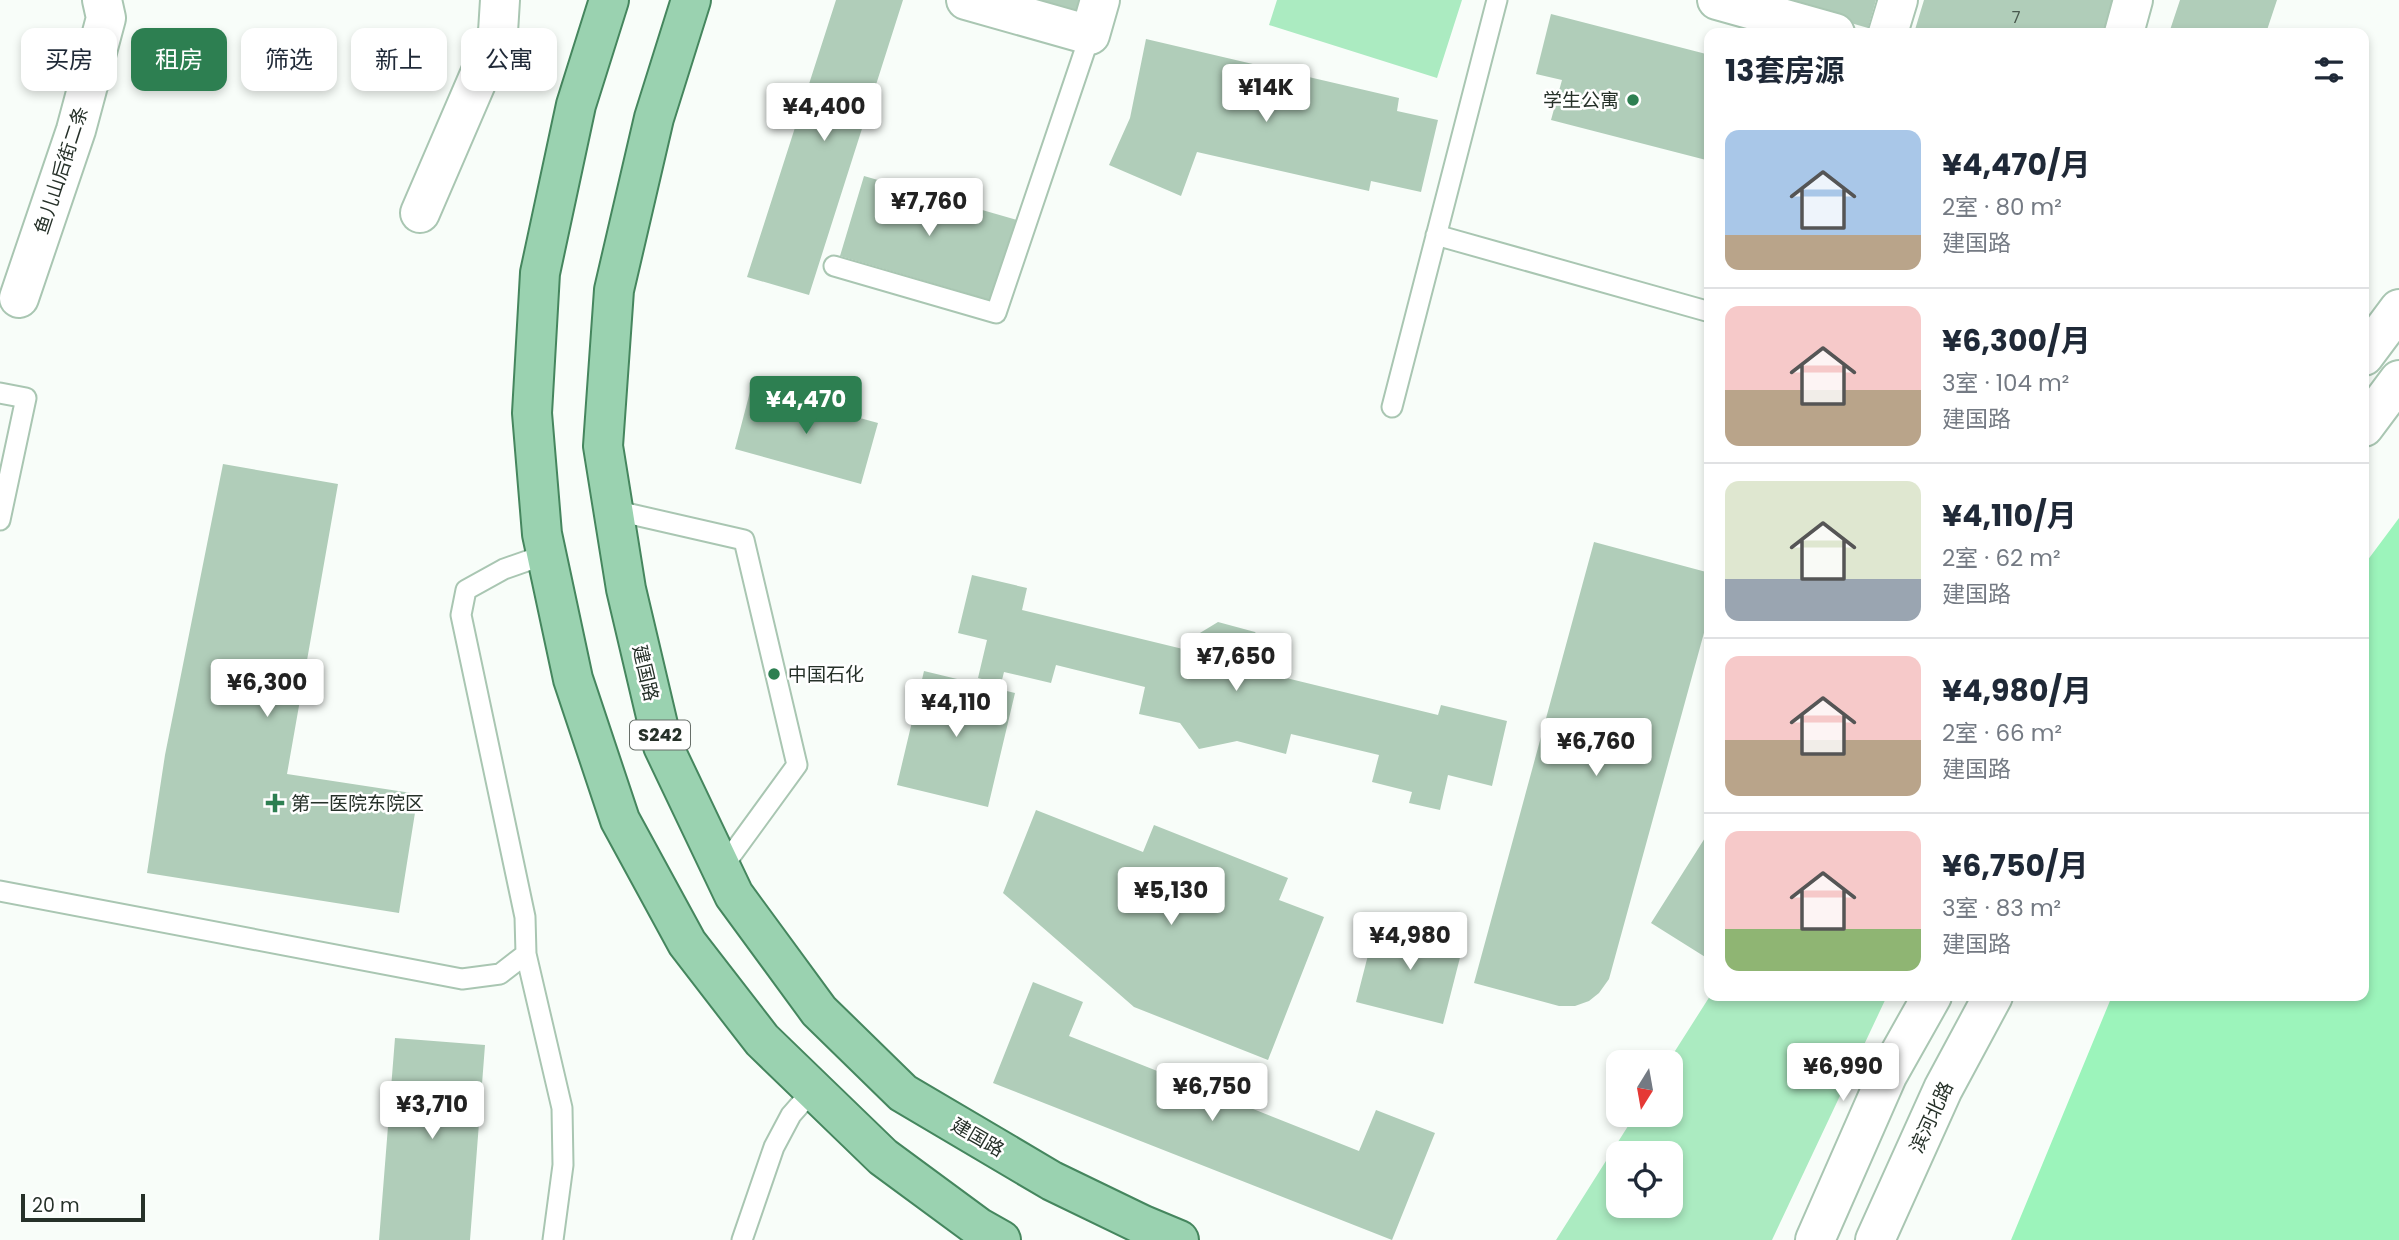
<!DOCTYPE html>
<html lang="zh">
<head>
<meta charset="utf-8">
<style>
  :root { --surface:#fff; --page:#f6f6f7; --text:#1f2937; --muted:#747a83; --line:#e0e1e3; --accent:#2d7f51 }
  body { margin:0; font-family:Poppins,"Noto Sans SC",sans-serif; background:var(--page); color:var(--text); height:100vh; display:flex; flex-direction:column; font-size:26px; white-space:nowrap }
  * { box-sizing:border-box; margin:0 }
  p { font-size:23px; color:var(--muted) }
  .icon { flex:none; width:38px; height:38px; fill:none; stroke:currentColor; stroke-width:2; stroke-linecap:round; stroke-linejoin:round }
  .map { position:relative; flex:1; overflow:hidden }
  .sheet { position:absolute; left:1704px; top:28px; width:665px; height:973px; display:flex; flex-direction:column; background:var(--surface); border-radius:14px; box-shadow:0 4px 10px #0003 }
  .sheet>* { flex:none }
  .banner { position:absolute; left:21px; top:28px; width:665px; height:63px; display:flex; gap:14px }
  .needle { width:46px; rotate:191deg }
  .buttons { position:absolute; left:1606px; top:1050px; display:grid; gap:14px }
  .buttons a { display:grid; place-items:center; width:77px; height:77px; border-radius:14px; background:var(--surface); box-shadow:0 4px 10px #0003; font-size:35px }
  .scale { position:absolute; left:21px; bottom:18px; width:124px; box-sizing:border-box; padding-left:7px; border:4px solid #263129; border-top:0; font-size:19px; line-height:24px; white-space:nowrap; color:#263129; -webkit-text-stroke:5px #fff; paint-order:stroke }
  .price { position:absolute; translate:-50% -60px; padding:0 16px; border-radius:7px; background:#fff; color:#222; font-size:23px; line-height:46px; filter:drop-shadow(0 2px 4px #0008) }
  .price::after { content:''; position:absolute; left:50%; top:42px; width:21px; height:16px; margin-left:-10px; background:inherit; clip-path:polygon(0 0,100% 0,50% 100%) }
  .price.current { background:var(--accent); color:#fff }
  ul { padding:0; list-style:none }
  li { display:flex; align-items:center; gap:21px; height:175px; padding:0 21px }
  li+li { border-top:2px solid var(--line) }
  li span { display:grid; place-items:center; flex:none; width:196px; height:140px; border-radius:14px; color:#555 }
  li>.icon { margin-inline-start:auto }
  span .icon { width:84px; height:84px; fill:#fffc; stroke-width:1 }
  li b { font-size:30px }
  h2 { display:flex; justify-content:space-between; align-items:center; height:84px; padding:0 21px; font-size:30px }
  .pill { padding:0 24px; border-radius:14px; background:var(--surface); box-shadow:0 4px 10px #0003; font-size:24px; line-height:63px }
  .pill.current { background:var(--accent); color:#fff }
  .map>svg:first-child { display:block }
</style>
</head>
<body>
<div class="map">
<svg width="2399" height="1240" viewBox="0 0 2399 1240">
  <rect width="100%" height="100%" fill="#f8fdf9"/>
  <path fill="#abebc1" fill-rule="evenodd" d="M1277 0H1462L1437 78 1269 25Z
    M1710 996H1887L1772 1240H1556L1635 1115H1671V1062H1668ZM1619 1153H1671V1206H1619Z"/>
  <path fill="#9cf4bb" d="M2399 518V1240H2011L2112 996H2364V565Z"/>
  <path fill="#b0cdb9" d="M836 0H903L809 295 747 277Z
    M1018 0H1089L1083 20Z
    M1772 0H1876L1868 28Z
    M1924 0H2117L2107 33H1914Z
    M2180 0H2277L2266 33H2169Z
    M1551 14 1710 55V161L1551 120 1562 80 1536 74Z
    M1146 39 1399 98 1397 111 1438 120 1421 192 1371 181 1369 191 1197 152 1181 196 1109 165 1130 118Z
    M864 176 1017 220 993 301 840 256Z
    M751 388 878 423 861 484 735 449Z
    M223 464 338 484 287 774 418 794 399 913 147 873 165 755Z
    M1594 542 1710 573V611L1609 979 1599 993 1589 1001 1575 1006H1559L1474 983Z
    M972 575 1027 588 1022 610 1187 650 1190 639 1218 622 1255 632 1280 668 1278 676 1438 715 1441 705 1507 721 1492 786 1448 775 1440 810 1409 803 1412 792 1372 782 1379 755 1291 734 1286 754 1237 741 1199 749 1180 723 1139 714 1145 687 1056 665 1051 683 1004 672 1001 684 978 678 987 640 958 633Z
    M924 671 1015 693 988 807 897 785Z
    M1036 810 1143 852 1154 825 1288 878 1279 900 1324 917 1268 1060 1134 1007 1003 893Z
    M1710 830V960L1651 923Z
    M1377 920 1464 942 1443 1024 1356 1002Z
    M1033 982 1083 1002 1069 1036 1359 1151 1376 1110 1435 1133 1392 1240 993 1083Z
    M395 1038 485 1045 470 1240H379Z"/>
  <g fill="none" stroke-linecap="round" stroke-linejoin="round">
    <g stroke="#a9c6b2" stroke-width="23">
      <path id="service" d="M1436 235 1710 312
        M834 266 996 313 1090 35
        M0 393 26 398 0 520
        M1392 407 1497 0
        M613 510 744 540 797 765 722 868
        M0 891 462 979 500 974 526 954 525 917 461 615 466 590 504 569 547 554
        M526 954 562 1108 563 1165 553 1240
        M742 1240 774 1147 791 1115 813 1090"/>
    </g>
    <g stroke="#a9c6b2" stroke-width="42">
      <path id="minor" d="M966 0 1090 35 1100 0
        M1717 0 1835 33
        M1888 33 1898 0
        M2124 33 2133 0
        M420 213 498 32 500 0
        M19 298 76 130 106 18 102 0"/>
    </g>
    <g stroke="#a9c6b2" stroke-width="42">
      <path id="secondary" d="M2364 356 2399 309
        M2364 427 2399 380
        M1815 1240 1887 1076 1932 996
        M1875 1240 1943 1089 1993 996"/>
    </g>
    <g stroke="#45865e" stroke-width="42">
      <path id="primary" d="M609 0 576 105 540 273 532 413 542 534 573 679 620 820 687 943 762 1040 883 1157 978 1227 1001 1240
        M691 0 654 118 614 290 603 446 626 589 663 746 734 895 819 1011 903 1093 1052 1181 1143 1225 1179 1240"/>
    </g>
    <use href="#service" stroke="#fff" stroke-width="19"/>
    <use href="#minor" stroke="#fff" stroke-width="38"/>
    <use href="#secondary" stroke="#fff" stroke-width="38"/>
    <use href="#primary" stroke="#9ad2b0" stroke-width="38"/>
  </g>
  <g fill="#2d7f51" stroke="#fff" stroke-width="2.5">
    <circle cx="1633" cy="100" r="7"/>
    <circle cx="774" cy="674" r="7"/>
    <path d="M271.5 792.5h7v7h7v7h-7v7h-7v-7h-7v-7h7z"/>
  </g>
  <g text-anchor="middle" stroke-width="5" stroke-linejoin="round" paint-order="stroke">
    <g font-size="16" fill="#48584d">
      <text x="2016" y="23">7</text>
    </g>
    <rect fill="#fff" stroke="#676f69" stroke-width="2" x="630" y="720.5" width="60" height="29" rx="5"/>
    <g font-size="18" font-weight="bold" fill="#263129">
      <text x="660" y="741">S242</text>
    </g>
    <g font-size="19" fill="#263129" stroke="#fff" text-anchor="start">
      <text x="1619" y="107" text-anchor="end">学生公寓</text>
      <text x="788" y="681">中国石化</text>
      <text x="291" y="810">第一医院东院区</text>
    </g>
    <g font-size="19" fill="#263129" stroke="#fff">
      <text transform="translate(61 170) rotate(-72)" y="7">鱼儿山后街二条</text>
      <text transform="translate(646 673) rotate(77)" y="7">建国路</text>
      <text transform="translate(1931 1117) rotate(-65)" y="7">滨河北路</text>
      <text transform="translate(978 1137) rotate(30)" y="7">建国路</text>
    </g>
  </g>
</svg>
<div class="buttons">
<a><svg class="needle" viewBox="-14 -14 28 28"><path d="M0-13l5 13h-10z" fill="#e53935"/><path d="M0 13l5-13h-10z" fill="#747a83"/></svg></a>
<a><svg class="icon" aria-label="locate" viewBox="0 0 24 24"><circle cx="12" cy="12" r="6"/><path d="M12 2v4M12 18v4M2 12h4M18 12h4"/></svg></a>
</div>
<div class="scale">20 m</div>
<b class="price" style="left:1266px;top:124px">¥14K</b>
<b class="price" style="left:824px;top:143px">¥4,400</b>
<b class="price" style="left:929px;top:238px">¥7,760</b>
<b class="price current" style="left:806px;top:436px">¥4,470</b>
<b class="price" style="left:1236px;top:693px">¥7,650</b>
<b class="price" style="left:267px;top:719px">¥6,300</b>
<b class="price" style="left:956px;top:739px">¥4,110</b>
<b class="price" style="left:1596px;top:778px">¥6,760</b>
<b class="price" style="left:1171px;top:927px">¥5,130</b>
<b class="price" style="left:1410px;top:972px">¥4,980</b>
<b class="price" style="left:1843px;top:1103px">¥6,990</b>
<b class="price" style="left:1212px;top:1123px">¥6,750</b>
<b class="price" style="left:432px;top:1141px">¥3,710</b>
<div class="banner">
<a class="pill">买房</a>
<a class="pill current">租房</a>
<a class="pill">筛选</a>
<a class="pill">新上</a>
<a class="pill">公寓</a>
</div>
<section class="sheet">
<h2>13套房源<svg class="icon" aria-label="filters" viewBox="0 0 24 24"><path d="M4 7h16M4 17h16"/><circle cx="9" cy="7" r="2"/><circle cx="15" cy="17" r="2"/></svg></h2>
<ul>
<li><span style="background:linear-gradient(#a9c7e8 75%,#b9a48a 0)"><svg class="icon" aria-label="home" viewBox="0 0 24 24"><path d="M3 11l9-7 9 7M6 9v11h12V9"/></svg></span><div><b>¥4,470/月</b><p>2室 · 80 m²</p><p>建国路</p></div></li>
<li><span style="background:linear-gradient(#f6c9c9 60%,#b9a48a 0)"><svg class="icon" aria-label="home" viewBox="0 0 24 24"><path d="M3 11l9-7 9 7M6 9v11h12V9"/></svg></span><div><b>¥6,300/月</b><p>3室 · 104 m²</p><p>建国路</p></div></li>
<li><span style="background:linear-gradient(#dfe7d0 70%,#9aa5b1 0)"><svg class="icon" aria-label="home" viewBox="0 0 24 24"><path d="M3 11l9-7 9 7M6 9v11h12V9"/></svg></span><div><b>¥4,110/月</b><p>2室 · 62 m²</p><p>建国路</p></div></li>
<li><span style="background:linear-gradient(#f6c9c9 60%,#b9a48a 0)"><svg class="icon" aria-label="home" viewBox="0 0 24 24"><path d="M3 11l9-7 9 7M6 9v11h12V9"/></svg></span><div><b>¥4,980/月</b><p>2室 · 66 m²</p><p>建国路</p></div></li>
<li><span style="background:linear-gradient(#f6c9c9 70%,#8fb573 0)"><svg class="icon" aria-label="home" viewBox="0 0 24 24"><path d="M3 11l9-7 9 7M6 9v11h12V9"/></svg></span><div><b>¥6,750/月</b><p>3室 · 83 m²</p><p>建国路</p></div></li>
</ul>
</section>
</div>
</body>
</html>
